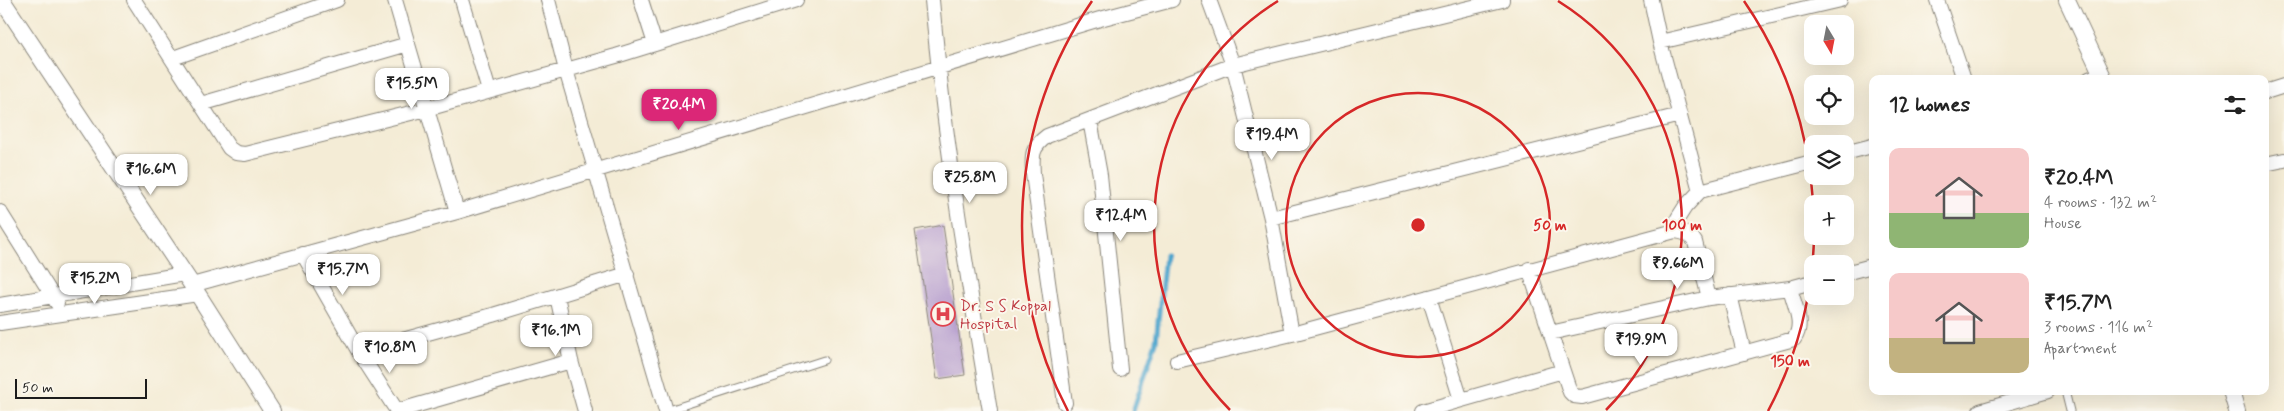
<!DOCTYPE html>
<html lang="en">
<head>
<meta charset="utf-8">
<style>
  :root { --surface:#fff; --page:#f2f2f2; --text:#222; --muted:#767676; --accent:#db2777 }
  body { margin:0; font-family:Mynerve,sans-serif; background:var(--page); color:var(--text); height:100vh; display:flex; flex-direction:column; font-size:19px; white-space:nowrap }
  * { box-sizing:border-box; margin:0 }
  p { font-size:16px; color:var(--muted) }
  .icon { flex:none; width:28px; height:28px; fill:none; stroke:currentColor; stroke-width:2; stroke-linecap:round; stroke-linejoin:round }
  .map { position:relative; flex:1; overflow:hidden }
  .details { position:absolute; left:1869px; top:75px; width:400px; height:320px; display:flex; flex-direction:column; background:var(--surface); border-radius:10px; box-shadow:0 5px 20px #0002 }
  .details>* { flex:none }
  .needle { width:32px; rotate:170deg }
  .fabs { position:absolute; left:1804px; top:15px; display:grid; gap:10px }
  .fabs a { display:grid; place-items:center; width:50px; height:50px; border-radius:10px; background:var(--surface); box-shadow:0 5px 20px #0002; font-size:25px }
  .scale { position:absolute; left:15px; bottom:12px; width:132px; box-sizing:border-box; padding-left:5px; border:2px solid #1c1c1c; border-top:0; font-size:14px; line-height:18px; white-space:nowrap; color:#1c1c1c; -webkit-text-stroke:4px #fbf7ec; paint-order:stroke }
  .price { position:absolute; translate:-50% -42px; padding:0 11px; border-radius:10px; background:#fff; color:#222; font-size:16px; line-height:32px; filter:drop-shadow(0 1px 2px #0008) }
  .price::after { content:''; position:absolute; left:50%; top:30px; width:15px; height:11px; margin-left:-8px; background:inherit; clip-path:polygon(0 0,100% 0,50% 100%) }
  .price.active { background:var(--accent); color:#fff }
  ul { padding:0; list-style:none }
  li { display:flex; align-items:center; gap:15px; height:125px; padding:0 20px }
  li span { display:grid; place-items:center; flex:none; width:140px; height:100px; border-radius:10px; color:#555 }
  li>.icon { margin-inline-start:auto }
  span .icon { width:60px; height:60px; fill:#fffc; stroke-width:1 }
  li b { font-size:21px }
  h2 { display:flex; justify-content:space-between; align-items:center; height:60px; padding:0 20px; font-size:21px }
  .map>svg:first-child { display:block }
</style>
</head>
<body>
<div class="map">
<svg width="2284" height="411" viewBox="0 0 2284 411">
  <rect width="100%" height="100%" fill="#fbf7ec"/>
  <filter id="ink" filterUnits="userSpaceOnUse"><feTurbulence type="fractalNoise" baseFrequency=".02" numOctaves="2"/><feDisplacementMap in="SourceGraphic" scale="10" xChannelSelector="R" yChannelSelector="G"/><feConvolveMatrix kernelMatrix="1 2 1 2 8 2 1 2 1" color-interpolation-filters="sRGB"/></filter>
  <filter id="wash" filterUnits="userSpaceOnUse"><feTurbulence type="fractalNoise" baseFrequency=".0096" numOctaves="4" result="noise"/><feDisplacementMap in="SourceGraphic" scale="20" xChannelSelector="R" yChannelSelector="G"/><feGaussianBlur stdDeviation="1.12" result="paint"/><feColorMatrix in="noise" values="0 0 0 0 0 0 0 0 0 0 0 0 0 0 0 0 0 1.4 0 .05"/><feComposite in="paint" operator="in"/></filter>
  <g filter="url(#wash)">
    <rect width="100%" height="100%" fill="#f4ecd6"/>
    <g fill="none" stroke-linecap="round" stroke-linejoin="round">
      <path stroke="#50a6cd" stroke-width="5" d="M1133 411 1156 341 1165 255"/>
    </g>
    <g id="blocks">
      <path fill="#b8a0cf" d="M943 225 965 375 937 379 915 230Z"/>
    </g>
  </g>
  <g filter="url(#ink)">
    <use href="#blocks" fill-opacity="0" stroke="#888479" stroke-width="1"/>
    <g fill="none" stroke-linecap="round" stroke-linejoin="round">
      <g stroke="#888479" stroke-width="9">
        <path id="service" d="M2065 391 2070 411
          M666 411 824 360"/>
      </g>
      <g stroke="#888479" stroke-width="16">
        <path id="minor" d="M134 0 229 148 236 153 245 154 427 109 616 56 796 0
          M395 0 457 212
          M462 0 489 91
          M548 0 566 70 666 411
          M641 0 655 44
          M932 0C944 138 967 274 990 411
          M1209 0 1233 65 1254 150 1271 218 1292 334
          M1651 0 1660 42 1700 191
          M1937 0 1964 79
          M1660 42 1840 0
          M173 58 337 0
          M2089 79 2102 74
          M2265 92 2284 86
          M201 104 408 44
          M1090 120 1100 175 1120 369
          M1845 153 1872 146
          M2265 164 2284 160
          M0 212 57 303
          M1271 218 1680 115
          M1675 231 1678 218 1685 207 1700 191 1812 162
          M303 254 359 352 397 411 571 361
          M1529 269 1570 392 1574 396 1582 397 1794 339C1805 324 1794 305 1790 288
          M1845 273 1872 266
          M192 285 457 212 1100 19 1172 0
          M1730 295 1744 353
          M557 296 571 361 585 411
          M1429 297 1461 400
          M0 305 184 274
          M0 323 198 294
          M1550 333 1709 298 1790 288 1812 282
          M359 352 493 315 627 274
          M1177 361 1292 334 1675 231C1684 232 1690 234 1695 242L1709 298
          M1065 403 1033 174C1032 155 1031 148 1047 136L1233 65 1502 0
          M1423 411 1563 371
          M1980 411 2048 391"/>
      </g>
      <g stroke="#888479" stroke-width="18">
        <path id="tertiary" d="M2 0 192 285 272 411
          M2067 0 2104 79
          M2231 391 2237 411"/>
      </g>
      <use href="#service" stroke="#fff" stroke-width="7"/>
      <use href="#minor" stroke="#fff" stroke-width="14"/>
      <use href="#tertiary" stroke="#fff" stroke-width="16"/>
    </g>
  </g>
  <g fill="none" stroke="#d62828" stroke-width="2.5">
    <circle cx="1418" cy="225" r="132"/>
    <path d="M1230 410A264 264 0 0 1 1278 1M1558 1A264 264 0 0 1 1606 410"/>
    <path d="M1814 239A396 396 0 0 1 1768 411M1068 411A396 396 0 0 1 1092 1M1744 1A396 396 0 0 1 1813 201"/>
  </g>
  <defs>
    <g id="hospital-ring" transform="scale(1.25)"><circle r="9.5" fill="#fbf7ec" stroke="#e0444e" stroke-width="1.5"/><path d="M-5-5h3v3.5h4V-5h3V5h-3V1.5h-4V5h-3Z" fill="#e0444e"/></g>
  </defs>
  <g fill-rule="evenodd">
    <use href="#hospital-ring" x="943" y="314"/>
  </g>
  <g text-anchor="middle" stroke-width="4" stroke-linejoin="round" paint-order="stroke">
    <g font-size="16" fill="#be3a42" stroke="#fbf7ec" text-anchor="start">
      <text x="960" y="311">Dr. S S Koppal<tspan x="960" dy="18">Hospital</tspan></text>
    </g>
  </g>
  <circle cx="1418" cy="225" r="8" fill="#d62828" stroke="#fbf7ec" stroke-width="2.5"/>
  <g font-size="15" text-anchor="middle" font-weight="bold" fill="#d62828" stroke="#fbf7ec" stroke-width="4" stroke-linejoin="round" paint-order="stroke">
    <text x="1550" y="230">50 m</text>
    <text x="1682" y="230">100 m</text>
    <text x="1790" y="366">150 m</text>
  </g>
</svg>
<div class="fabs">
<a><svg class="needle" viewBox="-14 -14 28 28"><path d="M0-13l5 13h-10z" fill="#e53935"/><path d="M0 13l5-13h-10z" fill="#767676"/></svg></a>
<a><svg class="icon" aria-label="locate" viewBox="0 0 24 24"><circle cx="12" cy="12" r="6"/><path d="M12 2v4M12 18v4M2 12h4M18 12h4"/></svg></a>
<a><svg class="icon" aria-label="layers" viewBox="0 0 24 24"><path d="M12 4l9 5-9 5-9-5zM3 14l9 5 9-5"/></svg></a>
<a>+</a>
<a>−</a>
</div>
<div class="scale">50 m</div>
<b class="price" style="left:412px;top:110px">₹15.5M</b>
<b class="price active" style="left:679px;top:131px">₹20.4M</b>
<b class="price" style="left:1272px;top:161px">₹19.4M</b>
<b class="price" style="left:151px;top:196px">₹16.6M</b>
<b class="price" style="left:970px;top:204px">₹25.8M</b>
<b class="price" style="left:1121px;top:242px">₹12.4M</b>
<b class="price" style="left:1678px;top:290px">₹9.66M</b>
<b class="price" style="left:343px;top:296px">₹15.7M</b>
<b class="price" style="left:95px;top:305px">₹15.2M</b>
<b class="price" style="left:556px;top:357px">₹16.1M</b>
<b class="price" style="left:1641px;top:366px">₹19.9M</b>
<b class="price" style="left:390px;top:374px">₹10.8M</b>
<section class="details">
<h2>12 homes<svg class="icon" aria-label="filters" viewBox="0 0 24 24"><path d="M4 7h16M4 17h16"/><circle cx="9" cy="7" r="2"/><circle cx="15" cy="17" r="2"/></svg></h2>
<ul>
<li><span style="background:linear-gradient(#f6c9c9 65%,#8fb573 0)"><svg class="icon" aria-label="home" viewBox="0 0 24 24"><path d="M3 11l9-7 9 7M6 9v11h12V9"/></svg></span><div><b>₹20.4M</b><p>4 rooms · 132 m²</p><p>House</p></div></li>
<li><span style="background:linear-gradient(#f6c9c9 65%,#c2b280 0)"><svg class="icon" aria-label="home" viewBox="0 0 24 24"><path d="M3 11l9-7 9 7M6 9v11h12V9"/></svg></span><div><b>₹15.7M</b><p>3 rooms · 116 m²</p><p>Apartment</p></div></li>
</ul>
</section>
</div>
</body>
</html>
